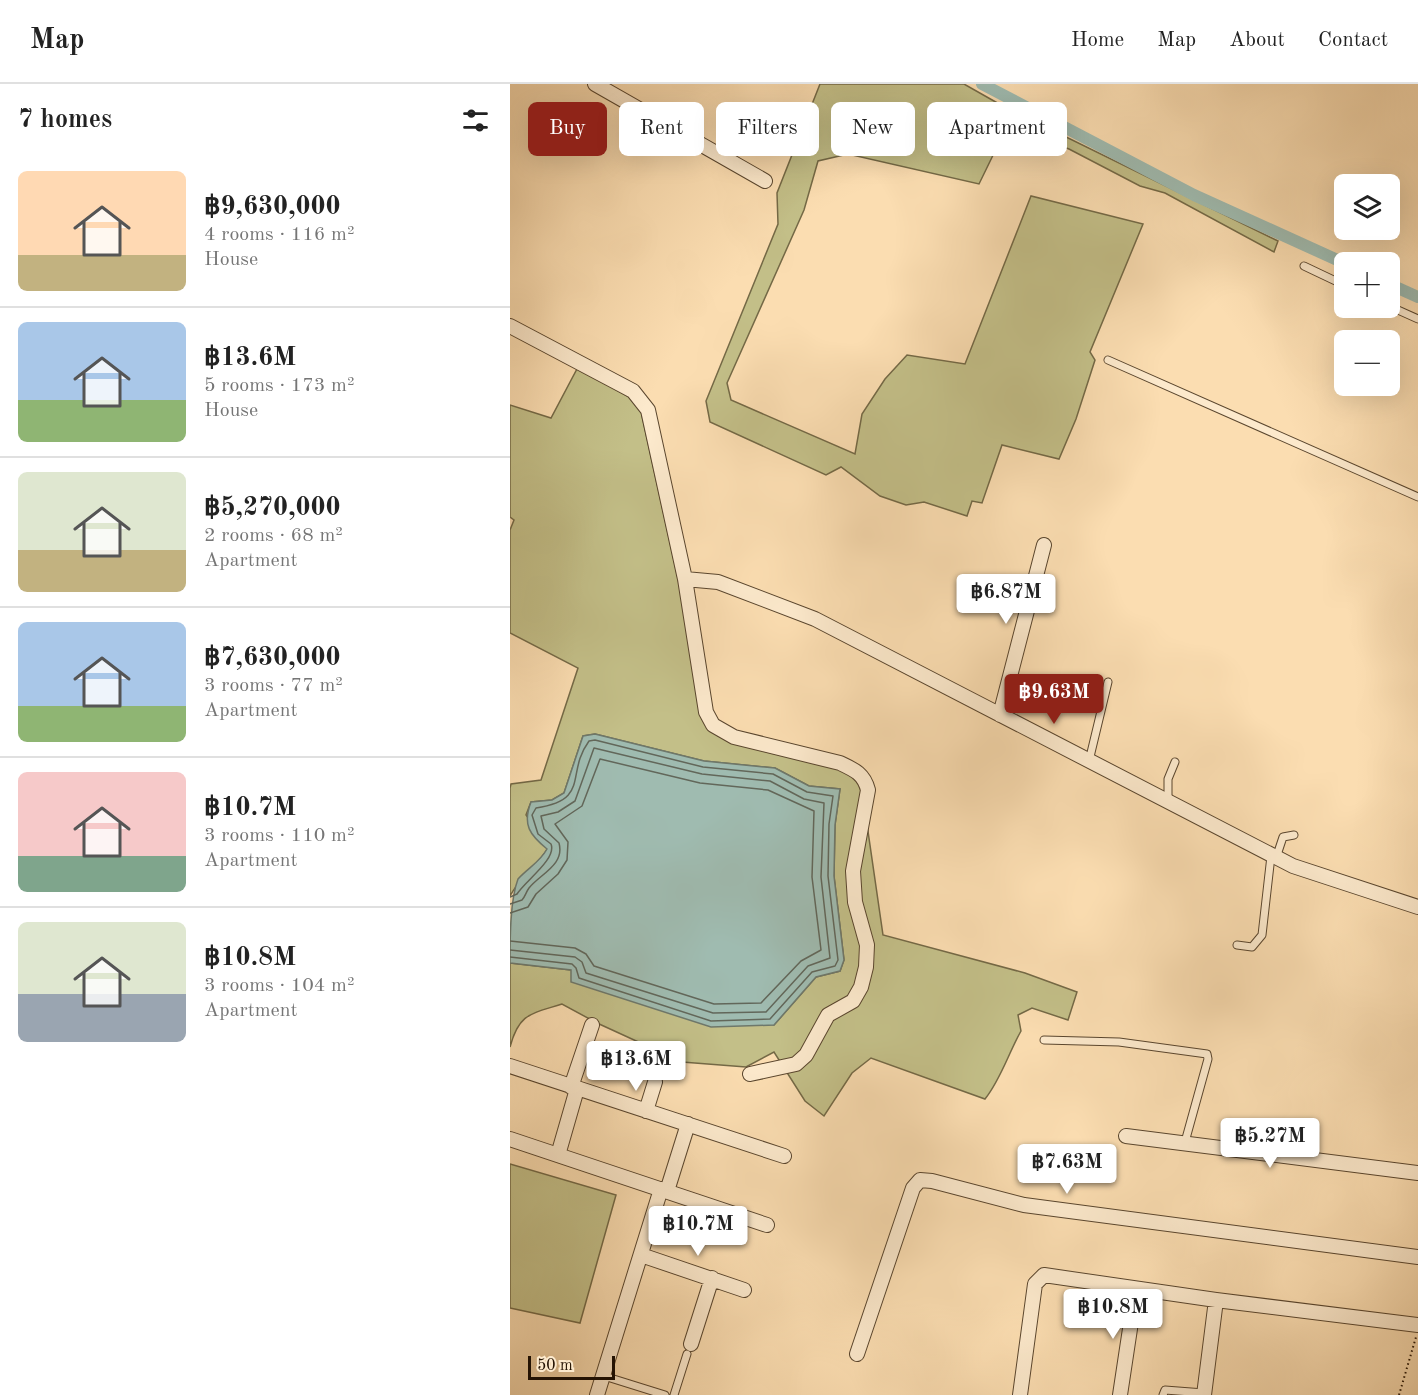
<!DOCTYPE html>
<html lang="en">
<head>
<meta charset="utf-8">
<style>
  :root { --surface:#fff; --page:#f6f6f6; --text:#222; --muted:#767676; --line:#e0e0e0; --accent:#8f2418 }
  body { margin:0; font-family:"Old Standard TT",serif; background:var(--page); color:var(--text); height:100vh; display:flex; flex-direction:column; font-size:22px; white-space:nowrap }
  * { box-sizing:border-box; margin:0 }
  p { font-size:20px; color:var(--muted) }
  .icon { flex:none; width:33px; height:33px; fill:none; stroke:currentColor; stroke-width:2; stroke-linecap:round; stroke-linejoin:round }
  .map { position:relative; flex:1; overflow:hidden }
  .drawer { display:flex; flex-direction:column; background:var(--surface); width:510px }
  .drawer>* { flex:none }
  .banner { position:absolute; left:18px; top:18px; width:570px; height:54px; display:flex; gap:12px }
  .fabs { position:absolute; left:824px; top:90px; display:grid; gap:12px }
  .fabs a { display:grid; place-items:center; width:66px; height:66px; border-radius:9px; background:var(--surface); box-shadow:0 6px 24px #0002; font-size:30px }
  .scale { position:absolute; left:18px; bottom:15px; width:87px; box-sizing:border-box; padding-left:6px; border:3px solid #251303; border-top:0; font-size:16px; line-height:21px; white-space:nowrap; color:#251303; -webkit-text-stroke:4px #fce9cc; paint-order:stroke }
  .price { position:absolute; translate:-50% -51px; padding:0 14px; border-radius:6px; background:#fff; color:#222; font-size:20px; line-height:39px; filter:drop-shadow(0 2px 3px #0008) }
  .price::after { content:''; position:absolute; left:50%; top:36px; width:18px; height:14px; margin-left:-9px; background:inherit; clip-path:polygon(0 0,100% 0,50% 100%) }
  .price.active { background:var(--accent); color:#fff }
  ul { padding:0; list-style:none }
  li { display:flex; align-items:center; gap:18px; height:150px; padding:0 18px }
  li+li { border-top:2px solid var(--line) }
  li span { display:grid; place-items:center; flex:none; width:168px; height:120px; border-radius:9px; color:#555 }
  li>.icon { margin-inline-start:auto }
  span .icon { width:72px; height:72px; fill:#fffc; stroke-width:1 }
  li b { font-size:26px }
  h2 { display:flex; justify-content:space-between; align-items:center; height:72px; padding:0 18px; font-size:26px }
  .tag { padding:0 21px; border-radius:9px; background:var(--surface); box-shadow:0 6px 24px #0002; font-size:21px; line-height:54px }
  .tag.active { background:var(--accent); color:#fff }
  header { display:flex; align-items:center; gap:36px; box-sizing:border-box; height:84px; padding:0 30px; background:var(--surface); border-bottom:2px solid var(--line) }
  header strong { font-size:28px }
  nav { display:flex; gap:33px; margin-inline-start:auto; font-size:21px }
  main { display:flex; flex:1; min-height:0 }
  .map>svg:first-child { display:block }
</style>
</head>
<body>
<header>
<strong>Map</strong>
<nav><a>Home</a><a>Map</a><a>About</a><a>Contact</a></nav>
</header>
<main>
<section class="drawer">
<h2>7 homes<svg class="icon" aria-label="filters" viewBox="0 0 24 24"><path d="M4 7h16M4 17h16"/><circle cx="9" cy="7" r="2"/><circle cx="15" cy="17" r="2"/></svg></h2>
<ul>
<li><span style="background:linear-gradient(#ffd9b3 70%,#c2b280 0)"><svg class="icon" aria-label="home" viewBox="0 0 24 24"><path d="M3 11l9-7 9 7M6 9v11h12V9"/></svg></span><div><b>฿9,630,000</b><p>4 rooms · 116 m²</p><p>House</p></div></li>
<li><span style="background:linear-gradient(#a9c7e8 65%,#8fb573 0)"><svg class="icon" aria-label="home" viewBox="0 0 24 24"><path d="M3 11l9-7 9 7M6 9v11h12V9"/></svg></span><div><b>฿13.6M</b><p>5 rooms · 173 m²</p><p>House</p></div></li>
<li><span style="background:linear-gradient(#dfe7d0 65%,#c2b280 0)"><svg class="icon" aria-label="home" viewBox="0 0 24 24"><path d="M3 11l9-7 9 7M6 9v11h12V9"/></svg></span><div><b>฿5,270,000</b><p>2 rooms · 68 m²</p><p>Apartment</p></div></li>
<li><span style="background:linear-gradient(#a9c7e8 70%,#8fb573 0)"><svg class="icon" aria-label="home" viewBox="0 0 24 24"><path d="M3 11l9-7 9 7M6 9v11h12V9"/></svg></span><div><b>฿7,630,000</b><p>3 rooms · 77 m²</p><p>Apartment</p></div></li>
<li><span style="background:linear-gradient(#f6c9c9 70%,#7fa58c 0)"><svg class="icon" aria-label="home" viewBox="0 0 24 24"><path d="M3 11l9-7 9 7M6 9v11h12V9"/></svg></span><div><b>฿10.7M</b><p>3 rooms · 110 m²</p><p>Apartment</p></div></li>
<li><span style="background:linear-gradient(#dfe7d0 60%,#9aa5b1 0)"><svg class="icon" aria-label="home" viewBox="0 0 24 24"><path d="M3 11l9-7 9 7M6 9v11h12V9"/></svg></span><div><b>฿10.8M</b><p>3 rooms · 104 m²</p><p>Apartment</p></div></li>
</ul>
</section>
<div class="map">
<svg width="908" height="1311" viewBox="0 0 908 1311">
  <rect width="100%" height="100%" fill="#fbddb1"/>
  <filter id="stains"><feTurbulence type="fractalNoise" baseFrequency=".00333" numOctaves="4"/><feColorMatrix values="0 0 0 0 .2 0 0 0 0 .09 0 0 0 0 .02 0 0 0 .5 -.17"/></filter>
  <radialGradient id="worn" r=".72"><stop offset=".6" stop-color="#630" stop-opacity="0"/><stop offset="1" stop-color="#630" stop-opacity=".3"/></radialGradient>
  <path fill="#c3bf88" stroke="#746946" stroke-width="1.5" d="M310 0H454L491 21 768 157 764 168 655 109 630 102 559 65 530 54 512 65 488 61 469 100 338 70 308 77 294 126 217 299 221 316 345 370 352 330 375 295 397 271 455 280 521 112 633 140 580 268 585 276 566 335 549 375 492 361 472 419 462 417 457 432 414 418 396 421 370 412 331 383 316 391 200 338 196 317 268 140 267 109Z
    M68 283 119 313 131 327 169 499 208 652 328 682 351 699 373 851 515 889 567 908 558 936 522 924 508 931 511 947C498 970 491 995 475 1015L361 974 342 989 314 1032 295 1017 264 968 236 983 172 978 87 939 52 920C21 930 9 929 0 963V879L61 886 264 941 306 893 330 887 334 876 324 792 325 741 330 705 299 702 265 684 194 677 85 650 73 652 54 709 42 716 21 718 16 731 38 764C27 783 10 793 0 812V704L1 700 31 696 68 584 0 549V446L4 436 0 433V321L41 334Z
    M0 1080 106 1111 70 1239 0 1224Z"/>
  <path fill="#9fbbb0" stroke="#6e786b" stroke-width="1.5" d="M85 650 194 677 265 684 299 702 330 705 325 741 324 792 334 876 330 887 306 893 264 941 201 943 61 898V886L0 879C0 855 0 816 8 795 18 784 30 778 37 765 20 751 12 741 21 718L42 716 54 709 73 652Z"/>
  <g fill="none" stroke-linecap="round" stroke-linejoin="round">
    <path stroke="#62675a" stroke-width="1.5" d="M0 813 7 810C15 797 47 775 41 760L28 750 22 731 26 724C81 716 55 690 79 657L85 656 193 683 263 690 297 708 323 712 319 740 318 792 328 876 325 882 302 888 260 935 201 937 69 894 66 884 62 880 0 873
      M0 820 12 816C15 813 16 808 19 804 30 790 55 781 49 759L34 745 31 732 48 728 65 717 84 664 192 690 260 697 294 715 314 719 311 793 320 874 298 882 256 928 203 929 76 889 72 878 65 873 0 866
      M0 829 18 823 26 810 48 790 57 776 58 758 45 740 72 722 90 675 190 699 258 706 304 727 302 793 311 866 291 877 251 919 204 920 84 882 76 870 65 864 0 857"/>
    <path stroke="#9fbbb0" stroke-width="12" d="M472 0 684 111 834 179
      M879 200 908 213"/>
    <g stroke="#5a462e" stroke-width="9">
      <path id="service" d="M794 182 834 201
        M879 222 908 235
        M598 276 908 413
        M579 677 598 598
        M658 718V695L665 678
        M766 774 773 753 784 751
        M727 861 742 863 752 851 761 772
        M534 956 609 958 697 970 698 975 675 1058
        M94 1292 155 1311
        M164 1311 177 1270
        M653 1311 655 1306 694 1309"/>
    </g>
    <g stroke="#5a462e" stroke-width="16">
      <path id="minor" d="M85 0 255 97
        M0 242 123 307 138 326 175 495 196 628 203 641 224 653 330 679C345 686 354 690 358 706L343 787 345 818 357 861 356 883 351 903 343 917 318 931 296 971 286 980 240 990
        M175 495 208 498 305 535 783 782 908 823
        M490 631 534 461
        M0 982 274 1072
        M61 1003 82 941
        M136 1027 145 998
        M616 1052 908 1089
        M0 1055 257 1141
        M48 1071 67 1005
        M157 1107 178 1040
        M131 1171 234 1206
        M181 1260 202 1194
        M347 1270 403 1104 410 1096 422 1097 514 1121 908 1173
        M87 1311 151 1105
        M510 1311 525 1200 534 1191 706 1216 908 1241
        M610 1311 626 1205
        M694 1311 706 1216"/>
    </g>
    <path stroke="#251303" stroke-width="2" stroke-dasharray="1.5 3" stroke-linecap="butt" d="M889 1311 906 1253"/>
    <use href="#service" stroke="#fce9cc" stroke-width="7"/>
    <use href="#minor" stroke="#fce9cc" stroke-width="14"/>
  </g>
  <rect width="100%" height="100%" filter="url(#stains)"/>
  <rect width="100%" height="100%" fill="url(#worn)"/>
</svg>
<div class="fabs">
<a><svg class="icon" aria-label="layers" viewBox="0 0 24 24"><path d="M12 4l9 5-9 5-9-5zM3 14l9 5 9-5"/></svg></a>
<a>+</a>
<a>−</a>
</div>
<div class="scale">50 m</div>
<b class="price" style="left:496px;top:541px">฿6.87M</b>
<b class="price active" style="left:544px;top:641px">฿9.63M</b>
<b class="price" style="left:126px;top:1008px">฿13.6M</b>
<b class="price" style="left:760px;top:1085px">฿5.27M</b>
<b class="price" style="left:557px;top:1111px">฿7.63M</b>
<b class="price" style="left:188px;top:1173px">฿10.7M</b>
<b class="price" style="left:603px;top:1256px">฿10.8M</b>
<div class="banner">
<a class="tag active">Buy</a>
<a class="tag">Rent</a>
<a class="tag">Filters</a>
<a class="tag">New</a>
<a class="tag">Apartment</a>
</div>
</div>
</main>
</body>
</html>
